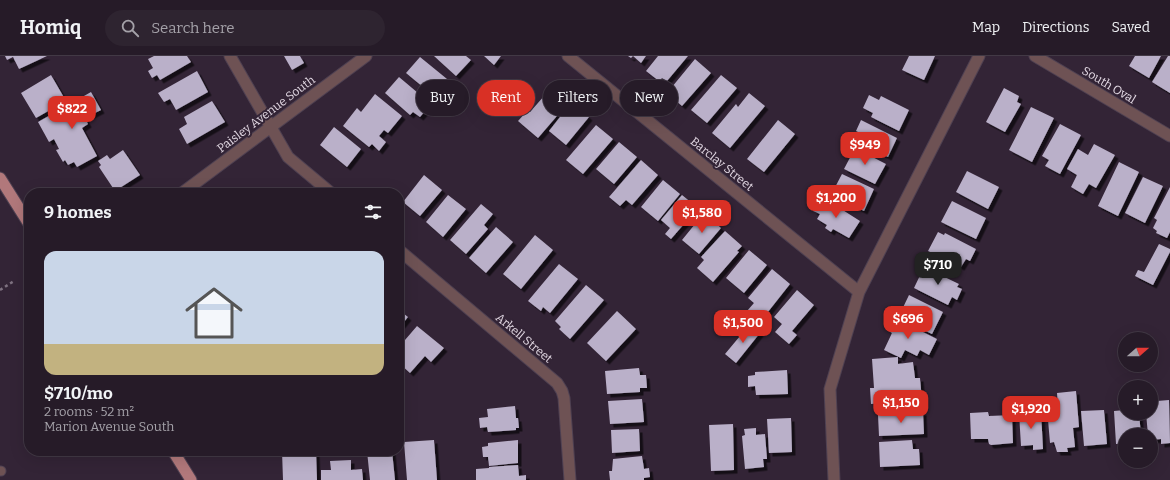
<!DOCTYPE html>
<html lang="en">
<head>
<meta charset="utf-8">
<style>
  :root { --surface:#261b28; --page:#2e2430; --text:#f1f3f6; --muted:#a4a1a8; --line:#423945; --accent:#d93025 }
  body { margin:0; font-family:Bitter,serif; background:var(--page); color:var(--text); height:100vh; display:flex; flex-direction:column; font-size:15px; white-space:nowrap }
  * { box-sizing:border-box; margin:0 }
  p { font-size:13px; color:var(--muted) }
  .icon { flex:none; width:22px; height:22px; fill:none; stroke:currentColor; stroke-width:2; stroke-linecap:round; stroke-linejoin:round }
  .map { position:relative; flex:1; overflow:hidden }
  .panel { position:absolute; left:24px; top:132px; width:380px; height:268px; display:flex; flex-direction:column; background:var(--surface); border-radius:16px; box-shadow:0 4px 16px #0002,0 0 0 1px var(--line) }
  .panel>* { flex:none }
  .guide { position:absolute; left:416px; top:24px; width:380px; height:36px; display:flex; gap:8px }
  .needle { width:26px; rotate:69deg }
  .tools { position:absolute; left:1118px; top:276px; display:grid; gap:8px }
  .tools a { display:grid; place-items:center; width:40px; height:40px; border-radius:50%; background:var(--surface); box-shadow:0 4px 16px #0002,0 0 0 1px var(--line); font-size:20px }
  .price { position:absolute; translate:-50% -34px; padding:0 9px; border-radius:8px; background:var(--accent); color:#fff; font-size:13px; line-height:26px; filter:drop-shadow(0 1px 2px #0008) }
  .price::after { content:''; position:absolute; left:50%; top:24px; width:12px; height:9px; margin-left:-6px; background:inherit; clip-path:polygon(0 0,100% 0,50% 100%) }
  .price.selected { background:#222; color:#fff }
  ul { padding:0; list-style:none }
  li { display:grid; align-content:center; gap:8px; height:212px; padding:0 20px }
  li+li { border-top:1px solid var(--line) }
  li span { display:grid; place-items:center; height:124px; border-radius:12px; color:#555 }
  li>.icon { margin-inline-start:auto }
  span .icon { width:72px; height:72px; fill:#fffc; stroke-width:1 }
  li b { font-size:17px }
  h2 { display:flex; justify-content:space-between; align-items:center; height:48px; padding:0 20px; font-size:17px }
  .chip { padding:0 14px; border-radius:18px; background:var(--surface); box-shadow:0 4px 16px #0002,0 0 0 1px var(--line); font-size:14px; line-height:36px }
  .chip.selected { background:var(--accent); color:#fff }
  header { display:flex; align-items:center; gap:24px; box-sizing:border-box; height:56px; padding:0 20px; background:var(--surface); border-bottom:1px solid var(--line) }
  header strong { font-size:19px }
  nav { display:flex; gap:22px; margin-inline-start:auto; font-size:14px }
  .search { width:280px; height:36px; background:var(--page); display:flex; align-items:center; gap:10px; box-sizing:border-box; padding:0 14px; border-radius:22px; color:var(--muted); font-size:15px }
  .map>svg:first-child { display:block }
</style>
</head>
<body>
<header>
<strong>Homiq</strong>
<div class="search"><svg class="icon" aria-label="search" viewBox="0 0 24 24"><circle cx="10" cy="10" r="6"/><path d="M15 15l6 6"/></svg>Search here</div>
<nav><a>Map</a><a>Directions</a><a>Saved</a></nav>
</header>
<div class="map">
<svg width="1170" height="424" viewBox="0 0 1170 424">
  <defs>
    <filter id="shadow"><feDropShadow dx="3.5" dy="3.5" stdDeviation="0" flood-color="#0009"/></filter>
  </defs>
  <rect width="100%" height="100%" fill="#332436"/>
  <path fill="#bab0c9" filter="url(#shadow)" d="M5 0H47L19 13 13 1 7 4Z
    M154 0H187L191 6 160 24 157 19 152 22 148 15 153 12 148 3Z
    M284 0H300L304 7 292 14Z
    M434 0H466L471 4 456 20Z
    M484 0H501L494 9Z
    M628 0H646L641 7 633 0 631 2Z
    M658 0H688L667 25 662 22 659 25 646 15Z
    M909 0H935L924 24 902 14Z
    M1135 0H1161L1149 22 1129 10Z
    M1168 0H1170V37L1152 26Z
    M420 1 447 23 434 40 406 17Z
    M695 3 711 17 682 50 667 37Z
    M197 15 208 36 176 54 170 43 164 46 158 37Z
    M51 19 66 45 36 62 21 37Z
    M721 19 737 32 707 67 691 54Z
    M399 21 431 48 420 61 413 56 410 59 385 37Z
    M552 31 569 46 538 82 518 65 528 54 530 56Z
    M1004 32 1019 40 1017 46 1021 48 1005 76 986 66Z
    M91 36 101 54 85 62 88 68 82 72 97 100 77 111 74 106 68 109 65 104 63 106 56 94 59 93 54 83 49 86 38 66Z
    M749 37 765 50 730 92 712 77 736 48 738 51Z
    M375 38 402 60 388 77 384 74 379 80 386 86 379 95 372 88 369 91 343 70 357 52 361 56Z
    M869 39 879 44 881 40 909 54 899 75 871 61 873 57 863 52Z
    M212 45 225 66 187 88 179 73 187 68 184 61Z
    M571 47 589 61 566 89 549 75Z
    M1031 51 1054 62 1032 106 1009 94Z
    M778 64 795 78 764 116 747 103Z
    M861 64 897 82 888 101 856 85 860 77 856 75Z
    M1060 68 1081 79 1060 118 1045 110 1049 104 1042 100Z
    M596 69 613 83 583 118 566 104Z
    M334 71 361 93 347 111 320 89Z
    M619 86 637 101 614 128 596 113Z
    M1094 88 1115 99 1096 132 1089 128 1083 138 1071 131 1077 119 1067 113 1078 93 1088 99Z
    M855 92 886 108 875 128 844 113Z
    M123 94 140 119 115 135 99 111 101 109 98 105 107 99 110 103Z
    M641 104 658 119 632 149 626 144 620 150 609 141Z
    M1119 106 1139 116 1118 160 1098 150Z
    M967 115 999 131 988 153 956 136Z
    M842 118 874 133 864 155 831 139Z
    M424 119 442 134 420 160 403 146Z
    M1143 121 1163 130 1145 167 1125 157Z
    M663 124 680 138 658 165 641 151Z
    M1170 131V176L1167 182 1156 177 1157 175 1153 172 1157 164 1154 162Z
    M448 139 466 153 443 181 426 166Z
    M682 139 698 152 671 183 665 178 670 172 661 164Z
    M827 144 860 165 849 182 833 173 831 176 825 172 827 169 817 163 820 158 813 155 819 146 824 149Z
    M952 145 986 162 976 183 941 166Z
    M481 148 493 158 484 169 488 173 466 198 450 184Z
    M704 157 721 172 699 198 682 184Z
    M496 171 513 186 486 217 469 202Z
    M725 175 742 190 737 195 739 196 713 226 697 212 704 204 701 201Z
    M938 176 944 179 945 177 976 193 970 205 966 203 961 211 928 195Z
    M535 179 553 194 521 233 503 218Z
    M1159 188 1170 193V196L1153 229 1135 220 1138 214 1144 216Z
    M749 194 767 209 744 237 726 222Z
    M559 208 578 223 550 257 543 251 541 255 528 245Z
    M924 211 959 228 957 231 962 233 957 244 952 241 948 249 914 232Z
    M772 213 790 228 760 266 747 255 754 247 748 242Z
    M586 229 604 244 570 283 559 273 561 271 555 265Z
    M797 234 814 249 792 275 797 279 789 288 775 276 782 268 774 261Z
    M909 239 943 256 932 278 898 262Z
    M399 254 408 261 399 272Z
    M617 255 636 273 606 305 587 287Z
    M893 261 937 283 929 299 920 294 917 300 905 294 901 302 884 294 892 277 887 274Z
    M750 268 760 277 736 307 725 298Z
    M417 270 444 292 431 306 425 300 410 317 399 307V291Z
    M898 301V308L913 306 915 322H920L922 344 871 348 870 332H874L872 303Z
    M639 312 640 319H646L647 332H640V336L607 338 605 315Z
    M787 314 788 338 756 339 755 330 748 331V320L755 319V316Z
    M1076 335 1079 371 1073 372 1075 391 1067 392 1068 396H1057L1054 386 1050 387 1047 352 1058 351 1057 337Z
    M642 343 644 366 610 368 608 345Z
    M1169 344 1170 387 1161 388V383L1151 384V379H1148L1146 357H1151V352H1157V345Z
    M515 350 516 362H518L519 372H516V374L488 376 487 371 480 372 479 362 488 361 487 353Z
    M1104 354 1107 388 1084 390 1081 355Z
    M1125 354V357H1139L1141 379H1125V388H1116L1114 355Z
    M923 356 924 378 879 380 878 359Z
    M988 356 989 360 1012 359 1013 387 991 389 989 388 988 383H971L970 357Z
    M1041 356 1043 393 1033 394V389L1021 390 1019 357Z
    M791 362 792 396 769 397 767 363Z
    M733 368 734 414 711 415 709 369Z
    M756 372V379L765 378 767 403H763L764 411 745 413 742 380 745 379 744 373Z
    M639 373 640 395 612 397 611 374Z
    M434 384 437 424H407L404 386Z
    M518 384V407L489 410 488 401H483L482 391 488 390V387Z
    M912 384 913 393H919L920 409 880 411 879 386Z
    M282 395H316L317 424H283Z
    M367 395H392L395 424H370Z
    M642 400 644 413 649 412 650 421 644 422V424H610L609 415H612L613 403Z
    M351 404V414L362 413 363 424H321V414H331L330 405Z
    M518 409 519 420 526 419V424H476V413L489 412V411Z"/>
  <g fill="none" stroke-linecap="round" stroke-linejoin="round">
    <g stroke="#4f4152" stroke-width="11">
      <path id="service" d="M0 415H1"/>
    </g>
    <g stroke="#4f4152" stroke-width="13">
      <path id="minor" d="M230 0 288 101 331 137
        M568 0 859 236
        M1035 0 1170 80
        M182 137 366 0
        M399 194 557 327 562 335 564 342 570 424
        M834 424 830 333 859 236 979 0"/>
    </g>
    <g stroke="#4f4152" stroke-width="13">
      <path id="primary" d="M0 122 29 168
        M173 395 191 424"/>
    </g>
    <path stroke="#7e7180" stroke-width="2.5" stroke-dasharray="3 3" stroke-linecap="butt" d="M0 234 14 225"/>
    <use href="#service" stroke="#6e5254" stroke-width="9"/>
    <use href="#minor" stroke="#6e5254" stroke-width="11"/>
    <use href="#primary" stroke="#b1787b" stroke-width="11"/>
  </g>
  <g text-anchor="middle" stroke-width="4" stroke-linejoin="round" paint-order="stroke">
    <g font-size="12" fill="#e2d8e3" stroke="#332436">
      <text transform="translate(1109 29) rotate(31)" y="4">South Oval</text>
      <text transform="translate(266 58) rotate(-37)" y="4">Paisley Avenue South</text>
      <text transform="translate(722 108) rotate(39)" y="4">Barclay Street</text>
      <text transform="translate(524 282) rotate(40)" y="4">Arkell Street</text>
    </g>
  </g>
</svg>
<div class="tools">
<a><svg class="needle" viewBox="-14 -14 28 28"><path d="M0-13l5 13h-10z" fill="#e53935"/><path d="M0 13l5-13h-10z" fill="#a4a1a8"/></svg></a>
<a>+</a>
<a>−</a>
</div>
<b class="price" style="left:72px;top:74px">$822</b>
<b class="price" style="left:865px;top:110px">$949</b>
<b class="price" style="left:836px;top:163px">$1,200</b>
<b class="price" style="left:702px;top:178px">$1,580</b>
<b class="price selected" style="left:938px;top:230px">$710</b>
<b class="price" style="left:908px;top:284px">$696</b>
<b class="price" style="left:743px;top:288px">$1,500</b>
<b class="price" style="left:901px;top:368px">$1,150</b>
<b class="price" style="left:1031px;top:374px">$1,920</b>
<div class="guide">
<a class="chip">Buy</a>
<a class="chip selected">Rent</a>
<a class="chip">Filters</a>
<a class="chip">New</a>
</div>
<section class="panel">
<h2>9 homes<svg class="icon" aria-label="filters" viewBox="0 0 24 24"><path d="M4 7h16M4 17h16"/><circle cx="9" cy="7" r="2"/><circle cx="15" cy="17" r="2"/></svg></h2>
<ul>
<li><span style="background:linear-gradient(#c9d6e8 75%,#c2b280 0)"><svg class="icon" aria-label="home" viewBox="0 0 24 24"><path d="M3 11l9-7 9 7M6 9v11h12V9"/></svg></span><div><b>$710/mo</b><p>2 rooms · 52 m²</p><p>Marion Avenue South</p></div></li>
</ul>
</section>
</div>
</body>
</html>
